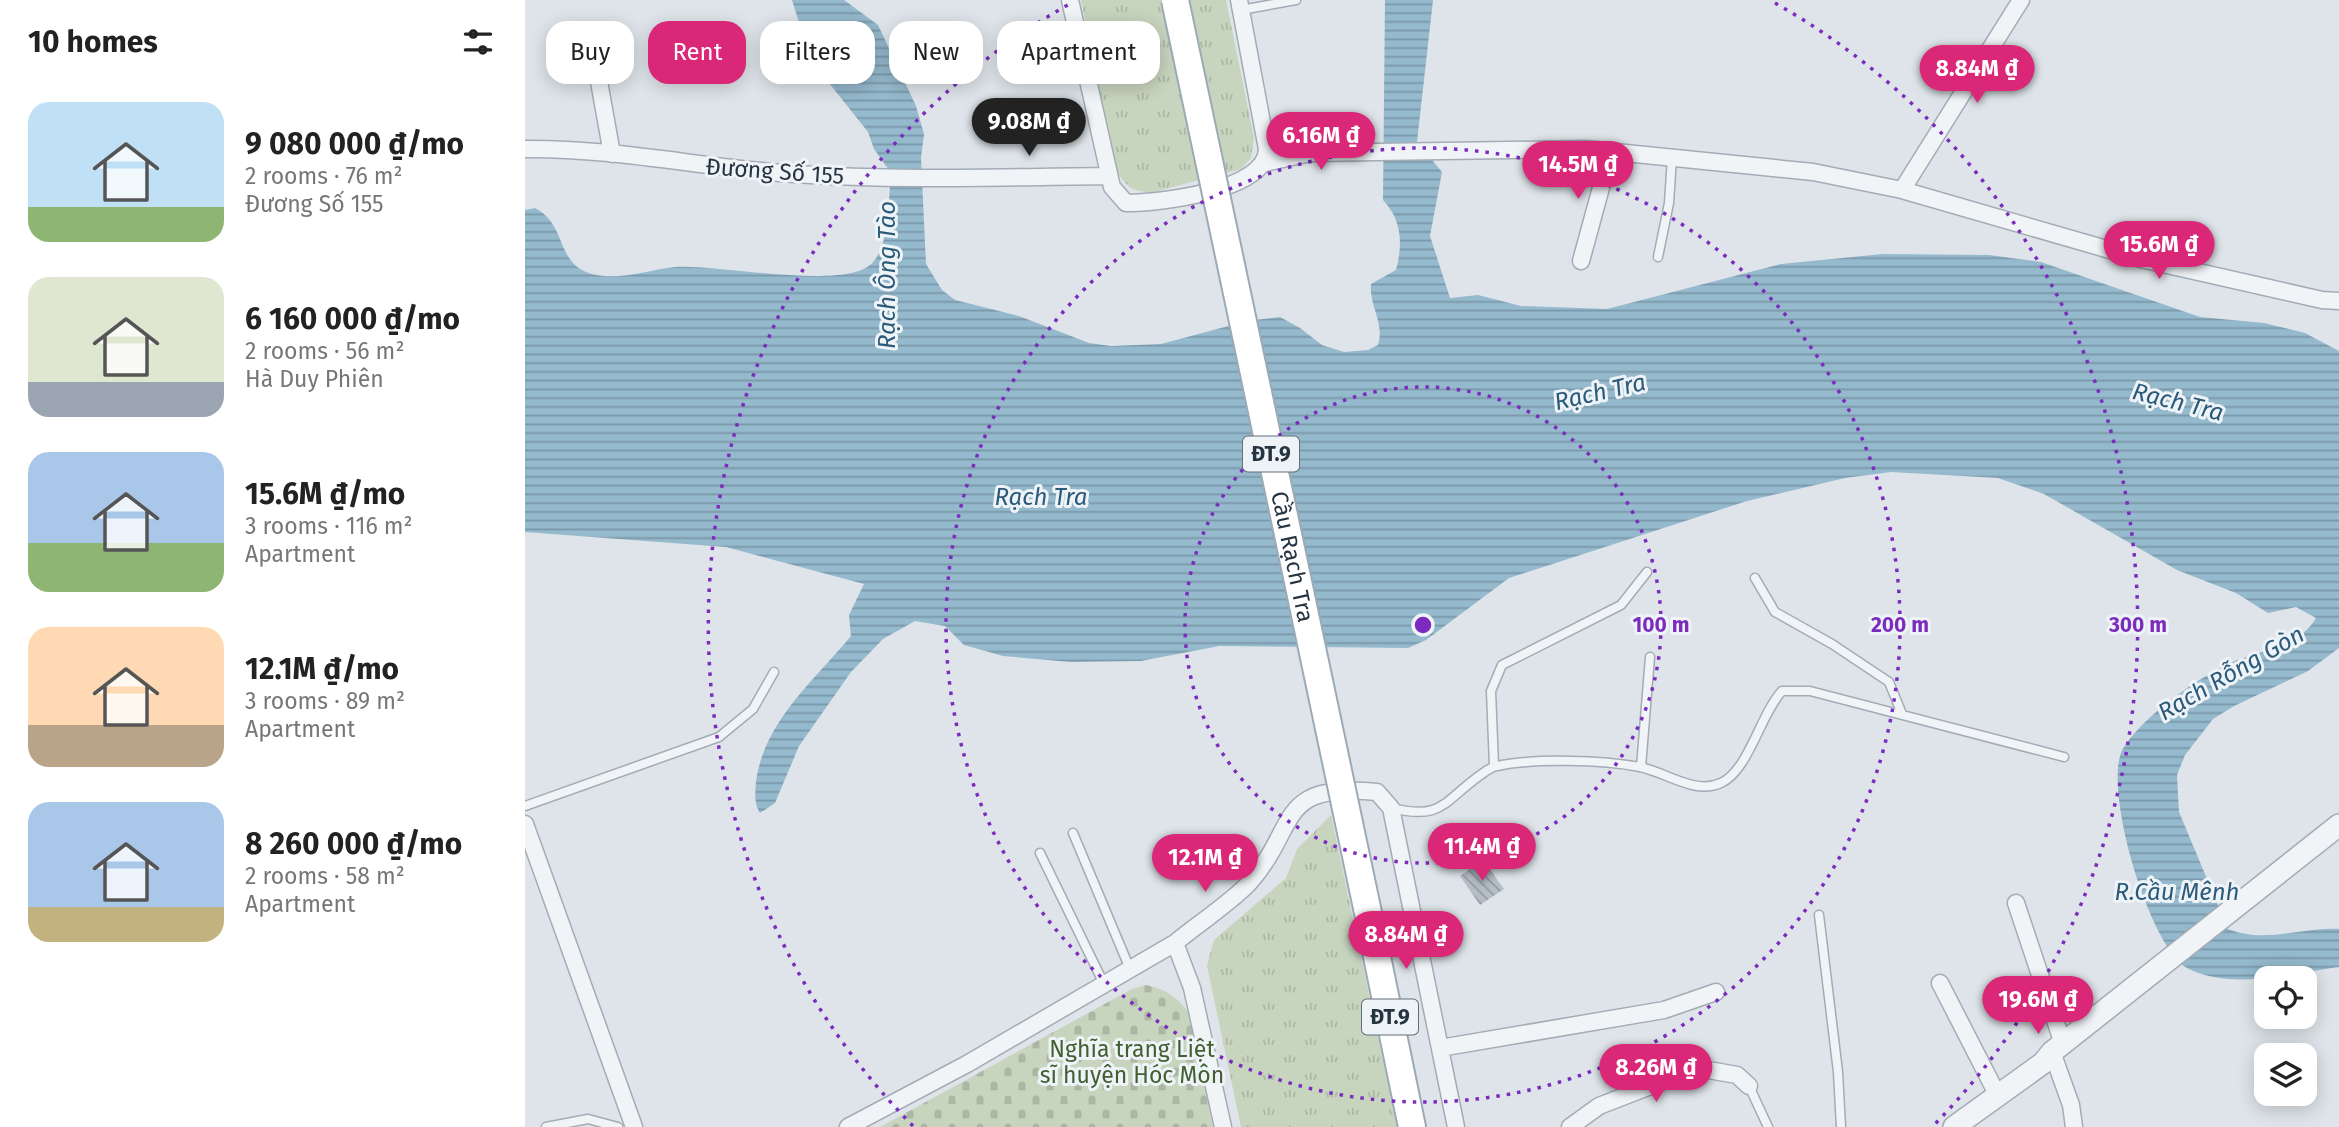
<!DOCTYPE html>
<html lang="en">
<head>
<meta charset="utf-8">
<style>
  :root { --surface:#fff; --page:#f6f6f6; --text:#222; --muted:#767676; --accent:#db2777 }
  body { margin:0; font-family:"Fira Sans",sans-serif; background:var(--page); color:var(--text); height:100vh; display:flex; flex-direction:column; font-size:26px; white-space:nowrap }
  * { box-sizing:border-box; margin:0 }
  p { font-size:23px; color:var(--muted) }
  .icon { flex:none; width:38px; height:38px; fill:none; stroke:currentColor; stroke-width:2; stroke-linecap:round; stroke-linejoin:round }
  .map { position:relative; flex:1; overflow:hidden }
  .details { display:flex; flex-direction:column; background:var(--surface); width:525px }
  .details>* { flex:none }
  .banner { position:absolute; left:21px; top:21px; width:665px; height:63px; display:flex; gap:14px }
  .buttons { position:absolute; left:1729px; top:966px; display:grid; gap:14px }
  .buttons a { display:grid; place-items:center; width:63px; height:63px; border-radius:14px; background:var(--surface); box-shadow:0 4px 18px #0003; font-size:35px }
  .price { position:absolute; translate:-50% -60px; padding:0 16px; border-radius:24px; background:var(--accent); color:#fff; font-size:23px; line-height:46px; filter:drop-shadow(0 2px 4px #0008) }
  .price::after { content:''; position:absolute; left:50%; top:42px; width:21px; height:16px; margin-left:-10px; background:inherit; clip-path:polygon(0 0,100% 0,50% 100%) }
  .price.active { background:#222; color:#fff }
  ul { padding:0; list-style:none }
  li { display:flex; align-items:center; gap:21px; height:175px; padding:0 28px }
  li span { display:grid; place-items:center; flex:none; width:196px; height:140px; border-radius:21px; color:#555 }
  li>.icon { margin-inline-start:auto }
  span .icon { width:84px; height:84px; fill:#fffc; stroke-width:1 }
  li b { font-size:30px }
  h2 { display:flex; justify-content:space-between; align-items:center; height:84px; padding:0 28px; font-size:30px }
  .tag { padding:0 24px; border-radius:21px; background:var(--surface); box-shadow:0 4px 18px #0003; font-size:24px; line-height:63px }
  .tag.active { background:var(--accent); color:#fff }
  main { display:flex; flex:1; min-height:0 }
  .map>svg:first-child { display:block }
</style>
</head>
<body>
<main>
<section class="details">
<h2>10 homes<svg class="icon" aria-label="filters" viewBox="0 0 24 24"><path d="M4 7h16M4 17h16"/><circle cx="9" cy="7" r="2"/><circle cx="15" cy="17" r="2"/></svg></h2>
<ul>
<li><span style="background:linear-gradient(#bfe0f5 75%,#8fb573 0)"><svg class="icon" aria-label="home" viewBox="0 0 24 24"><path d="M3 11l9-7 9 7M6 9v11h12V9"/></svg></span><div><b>9 080 000 ₫/mo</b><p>2 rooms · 76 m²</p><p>Đương Số 155</p></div></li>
<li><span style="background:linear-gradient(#dfe7d0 75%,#9aa5b1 0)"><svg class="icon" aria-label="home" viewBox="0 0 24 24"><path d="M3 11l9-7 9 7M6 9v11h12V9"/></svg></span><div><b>6 160 000 ₫/mo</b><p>2 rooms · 56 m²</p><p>Hà Duy Phiên</p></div></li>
<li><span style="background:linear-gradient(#a9c7e8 65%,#8fb573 0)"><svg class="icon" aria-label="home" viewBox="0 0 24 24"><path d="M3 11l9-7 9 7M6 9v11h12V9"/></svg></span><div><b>15.6M ₫/mo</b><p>3 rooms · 116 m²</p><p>Apartment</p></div></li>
<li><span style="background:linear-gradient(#ffd9b3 70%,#b9a48a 0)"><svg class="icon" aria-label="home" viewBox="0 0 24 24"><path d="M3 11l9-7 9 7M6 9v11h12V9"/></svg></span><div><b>12.1M ₫/mo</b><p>3 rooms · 89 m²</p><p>Apartment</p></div></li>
<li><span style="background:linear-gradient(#a9c7e8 75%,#c2b280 0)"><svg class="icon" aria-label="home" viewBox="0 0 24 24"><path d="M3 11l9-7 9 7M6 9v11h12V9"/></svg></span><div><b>8 260 000 ₫/mo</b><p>2 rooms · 58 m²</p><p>Apartment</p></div></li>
</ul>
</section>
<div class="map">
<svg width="1814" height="1127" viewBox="0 0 1814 1127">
  <defs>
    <pattern id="grass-tufts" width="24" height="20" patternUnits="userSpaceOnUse" patternTransform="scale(1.75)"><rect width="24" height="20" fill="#c7d4be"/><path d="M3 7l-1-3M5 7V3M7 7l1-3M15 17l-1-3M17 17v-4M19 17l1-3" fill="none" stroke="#abb7a4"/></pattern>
    <pattern id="cemetery-stones" width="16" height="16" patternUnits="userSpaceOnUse" patternTransform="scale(1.75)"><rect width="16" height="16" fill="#c7d4be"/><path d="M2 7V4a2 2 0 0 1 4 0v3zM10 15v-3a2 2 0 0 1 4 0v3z" fill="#abb7a4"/></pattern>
    <pattern id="water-rules" width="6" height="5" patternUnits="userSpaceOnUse" patternTransform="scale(1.75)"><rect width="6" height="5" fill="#95b9cd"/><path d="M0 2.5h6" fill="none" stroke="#7997a8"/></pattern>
    <pattern id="building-back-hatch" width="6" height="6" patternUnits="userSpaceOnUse" patternTransform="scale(1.75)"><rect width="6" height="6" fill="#b5bec7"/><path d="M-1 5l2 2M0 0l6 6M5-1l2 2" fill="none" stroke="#939ba3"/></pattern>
  </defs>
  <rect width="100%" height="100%" fill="#dee4e9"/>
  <path fill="url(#grass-tufts)" d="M556 0H701L729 138 726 158 716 169 629 192C608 193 600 186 590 168Z
    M806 815 872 1127H716L682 966 689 940 761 878 772 849Z"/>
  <path fill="url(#cemetery-stones)" d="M621 985C640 989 651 996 663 1012L688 1127H355L607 989Z"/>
  <path fill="url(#water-rules)" d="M267 0H319L353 25 391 106 399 134 396 158 401 264 417 290 430 300 494 316 564 343 586 346 636 344 722 321 755 317 775 328 797 345 819 352 843 350 853 345C860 323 844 306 846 284L871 270C878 244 877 220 858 200L860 0H908L892 142 917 172 905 236 925 298 953 295 996 306 1082 309 1256 264 1358 254 1464 255 1516 262 1675 317 1739 323 1780 333 1814 351V648L1783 671 1709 706 1688 719 1660 755 1652 775 1654 812 1703 929C1740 944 1776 927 1814 929V967C1768 973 1705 991 1662 968 1624 947 1575 782 1599 747 1619 716 1670 680 1703 664 1732 650 1773 649 1791 618L1771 607 1743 613 1711 593 1652 570 1519 494 1473 478 1366 472 1320 478 1222 501 984 578 901 640 883 648 694 646 616 661 546 662 478 656 439 645 420 626 390 621 358 639 326 672 274 746 250 803 235 813C229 804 230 793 231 782 239 721 289 681 326 636L324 615 339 584 201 547 0 532V210L10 208C41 224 31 259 61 272 88 283 122 270 150 267 192 264 315 290 345 265 366 247 363 199 366 173L349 149 343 132 304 83 281 45Z"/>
  <path fill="url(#building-back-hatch)" d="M958 860 979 889 955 905 935 876Z"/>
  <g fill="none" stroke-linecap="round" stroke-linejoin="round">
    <g stroke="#a3acb4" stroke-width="11">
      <path id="service" d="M716 10 771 0
        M1133 257 1144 203 1147 158
        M1230 578 1250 612 1307 644 1364 682 1377 714
        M969 766 966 691 977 665 1096 605 1122 572
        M1116 767 1125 657
        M0 806 194 737 228 709 249 672
        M866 808C917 820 917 803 954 776 960 772 965 767 972 766 1009 758 1078 760 1115 767 1141 772 1169 795 1196 783 1224 770 1235 715 1257 691H1285L1539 757
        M548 833 605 969
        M515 853 579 984
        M1294 915 1313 1072 1316 1127
        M1224 1086 1243 1127
        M21 1127 63 1119 93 1127"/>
    </g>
    <g stroke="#a3acb4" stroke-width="19">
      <path id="minor" d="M545 0 587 187 601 203C633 203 742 191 742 149L714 0
        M68 48 87 154
        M0 149C90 148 180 168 270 174 375 181 479 177 584 176
        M740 163 785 153 1061 149 1288 172 1377 190 1616 259 1797 300 1814 301
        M1377 190 1496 0
        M1056 261 1086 151
        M0 824 109 1127
        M1491 903 1538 1044
        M1415 983 1473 1096
        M915 1048 1139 1010 1191 992
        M1527 1052 1546 1105 1549 1127
        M323 1127 442 1064 650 943
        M698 1127 667 988 650 943C670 926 708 901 725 882 775 824 750 783 852 792L866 808 931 1127
        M1045 1127 1074 1106 1172 1068 1212 1075 1224 1086"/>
    </g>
    <g stroke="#a3acb4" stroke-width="24">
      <path id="tertiary" d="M1429 1127 1518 1063 1527 1052 1814 825"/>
    </g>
    <g stroke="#9caab6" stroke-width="30">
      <path id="primary" d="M842 908 887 1127"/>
    </g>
    <use href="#service" stroke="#f1f4f7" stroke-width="8"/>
    <use href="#minor" stroke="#f1f4f7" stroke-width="16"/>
    <use href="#tertiary" stroke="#f1f4f7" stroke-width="21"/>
    <use href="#primary" stroke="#fff" stroke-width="26"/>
    <g stroke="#9caab6" stroke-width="30" stroke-linecap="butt">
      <g id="primary-bridge">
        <path id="s1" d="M650 0 842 908"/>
      </g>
    </g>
    <use href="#primary-bridge" stroke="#fff" stroke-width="26"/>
  </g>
  <g fill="none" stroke="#7b2cbf" stroke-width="3.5" stroke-dasharray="3.5 7">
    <circle cx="898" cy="625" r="238"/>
    <circle cx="898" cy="625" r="477"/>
    <path d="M388 1126A715 715 0 0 1 546 3M1250 3A715 715 0 0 1 1408 1126"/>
  </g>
  <g text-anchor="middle" stroke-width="6" stroke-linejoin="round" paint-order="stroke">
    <g fill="#eef3f7" stroke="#626d78" stroke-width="2">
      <rect x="718" y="436.5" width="56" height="35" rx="5"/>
      <rect x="837" y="999.5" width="56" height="35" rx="5"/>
    </g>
    <g font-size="21" font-weight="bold" fill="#263442">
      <text x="746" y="461">ĐT.9</text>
      <text x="865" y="1024">ĐT.9</text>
    </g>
    <g font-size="23" fill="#263442" stroke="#eef3f7">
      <text transform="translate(250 171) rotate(4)" y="8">Đương Số 155</text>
      <text dy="8" stroke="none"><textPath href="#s1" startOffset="569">Cầu Rạch Tra</textPath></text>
    </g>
    <g font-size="23" fill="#415f31" stroke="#eef3f7">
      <text x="607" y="1057">Nghĩa trang Liệt<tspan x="607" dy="26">sĩ huyện Hóc Môn</tspan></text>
    </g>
    <g font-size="24" font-style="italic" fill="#2b5a7a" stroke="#eef3f7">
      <text transform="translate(362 275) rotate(-90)" y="8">Rạch Ông Tào</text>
      <text transform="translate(1075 392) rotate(-13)" y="8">Rạch Tra</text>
      <text transform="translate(1653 402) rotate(14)" y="8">Rạch Tra</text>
      <text x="516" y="505">Rạch Tra</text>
      <text transform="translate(1706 673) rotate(-30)" y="8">Rạch Rỗng Gòn</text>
      <text x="1652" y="900">R.Cầu Mênh</text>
    </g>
  </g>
  <circle cx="898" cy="625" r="10" fill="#7b2cbf" stroke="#eef3f7" stroke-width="3.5"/>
  <g font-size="21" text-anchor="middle" font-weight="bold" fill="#7b2cbf" stroke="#eef3f7" stroke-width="6" stroke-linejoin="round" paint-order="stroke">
    <text x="1136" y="632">100 m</text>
    <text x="1375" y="632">200 m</text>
    <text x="1613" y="632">300 m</text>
  </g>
</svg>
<div class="buttons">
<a><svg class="icon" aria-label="locate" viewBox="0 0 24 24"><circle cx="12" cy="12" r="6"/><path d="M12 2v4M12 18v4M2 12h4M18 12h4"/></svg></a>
<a><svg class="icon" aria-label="layers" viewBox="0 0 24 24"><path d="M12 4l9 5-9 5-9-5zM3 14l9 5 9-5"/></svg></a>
</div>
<b class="price" style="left:1452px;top:105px">8.84M ₫</b>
<b class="price active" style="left:504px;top:158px">9.08M ₫</b>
<b class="price" style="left:796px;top:172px">6.16M ₫</b>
<b class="price" style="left:1053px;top:201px">14.5M ₫</b>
<b class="price" style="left:1634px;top:281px">15.6M ₫</b>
<b class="price" style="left:957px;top:883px">11.4M ₫</b>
<b class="price" style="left:680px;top:894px">12.1M ₫</b>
<b class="price" style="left:881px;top:971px">8.84M ₫</b>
<b class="price" style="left:1513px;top:1036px">19.6M ₫</b>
<b class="price" style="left:1131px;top:1104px">8.26M ₫</b>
<div class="banner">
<a class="tag">Buy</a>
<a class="tag active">Rent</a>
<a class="tag">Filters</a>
<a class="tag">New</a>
<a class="tag">Apartment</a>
</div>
</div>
</main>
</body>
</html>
